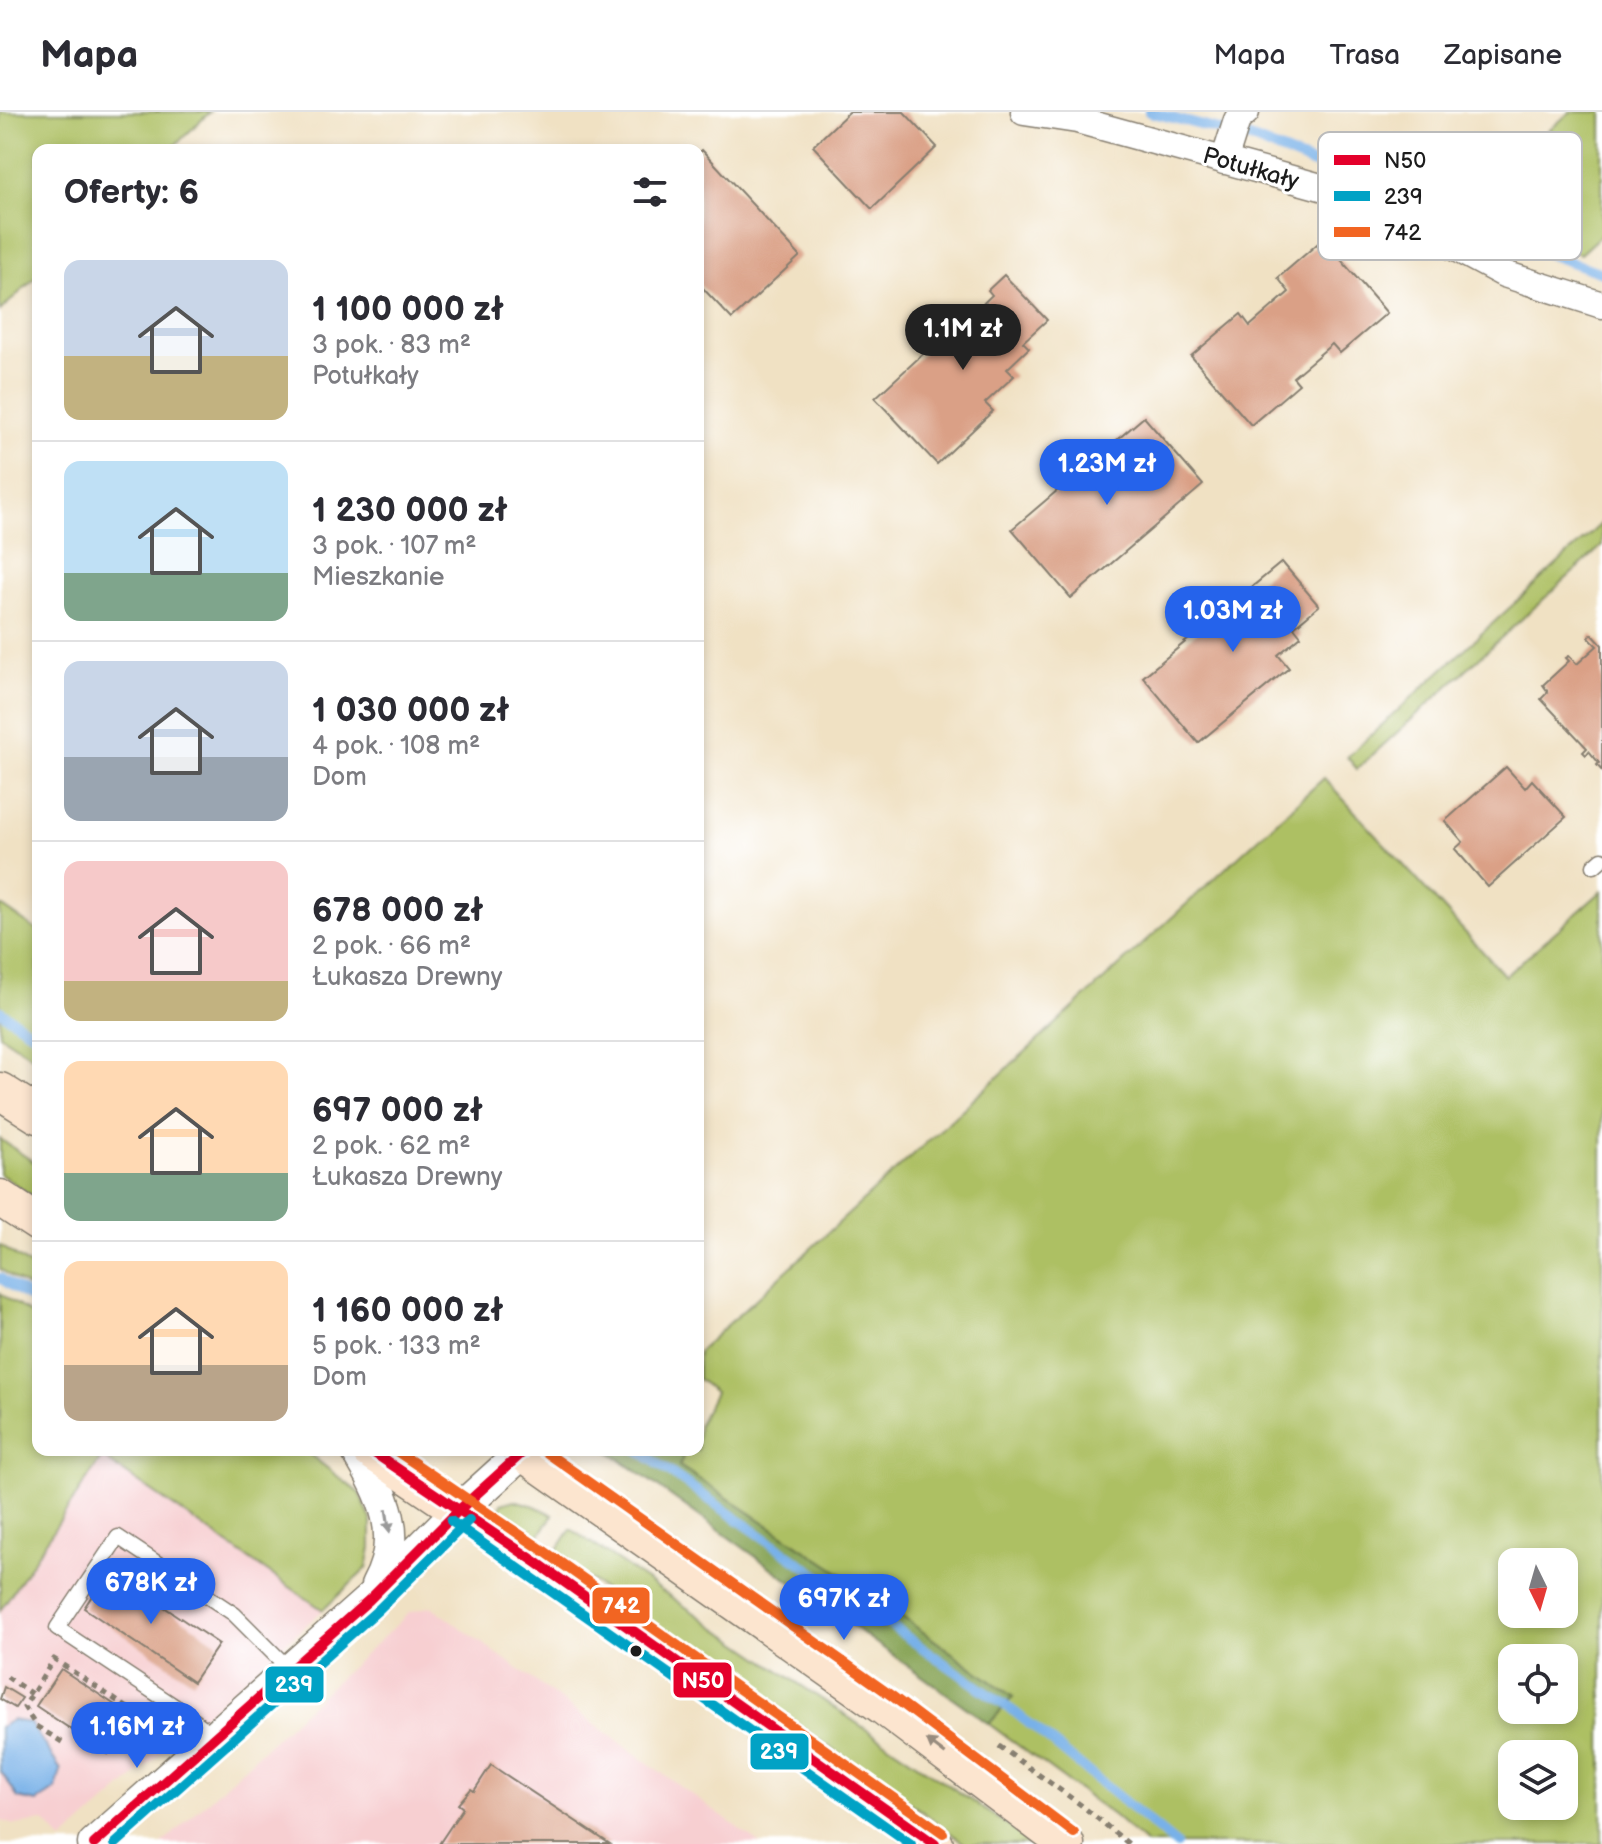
<!DOCTYPE html>
<html lang="pl">
<head>
<meta charset="utf-8">
<style>
  :root { --surface:#fff; --page:#f2f2f3; --text:#2b2b33; --muted:#7c7c81; --line:#e1e1e2; --accent:#2563eb }
  body { margin:0; font-family:"Balsamiq Sans",sans-serif; background:var(--page); color:var(--text); height:100vh; display:flex; flex-direction:column; font-size:30px; white-space:nowrap }
  * { box-sizing:border-box; margin:0 }
  p { font-size:26px; color:var(--muted) }
  .icon { flex:none; width:44px; height:44px; fill:none; stroke:currentColor; stroke-width:2; stroke-linecap:round; stroke-linejoin:round }
  .map { position:relative; flex:1; overflow:hidden }
  .side { position:absolute; left:32px; top:32px; width:672px; height:1312px; display:flex; flex-direction:column; background:var(--surface); border-radius:16px; box-shadow:0 4px 12px #0003 }
  .side>* { flex:none }
  .needle { width:52px; rotate:175deg }
  .controls { position:absolute; left:1498px; top:1436px; display:grid; gap:16px }
  .controls a { display:grid; place-items:center; width:80px; height:80px; border-radius:16px; background:var(--surface); box-shadow:0 4px 12px #0003; font-size:40px }
  .price { position:absolute; translate:-50% -68px; padding:0 18px; border-radius:28px; background:var(--accent); color:#fff; font-size:26px; line-height:52px; filter:drop-shadow(0 2px 4px #0008) }
  .price::after { content:''; position:absolute; left:50%; top:48px; width:24px; height:18px; margin-left:-12px; background:inherit; clip-path:polygon(0 0,100% 0,50% 100%) }
  .price.on { background:#222; color:#fff }
  ul { padding:0; list-style:none }
  li { display:flex; align-items:center; gap:24px; height:200px; padding:0 32px }
  li+li { border-top:2px solid var(--line) }
  li span { display:grid; place-items:center; flex:none; width:224px; height:160px; border-radius:16px; color:#555 }
  li>.icon { margin-inline-start:auto }
  span .icon { width:96px; height:96px; fill:#fffc; stroke-width:1 }
  li b { font-size:34px }
  h2 { display:flex; justify-content:space-between; align-items:center; height:96px; padding:0 32px; font-size:34px }
  header { display:flex; align-items:center; gap:48px; box-sizing:border-box; height:112px; padding:0 40px; background:var(--surface); border-bottom:2px solid var(--line) }
  header strong { font-size:38px }
  nav { display:flex; gap:44px; margin-inline-start:auto; font-size:28px }
  .map>svg:first-child { display:block }
</style>
</head>
<body>
<header>
<strong>Mapa</strong>
<nav><a>Mapa</a><a>Trasa</a><a>Zapisane</a></nav>
</header>
<div class="map">
<svg width="1602" height="1732" viewBox="0 0 1602 1732">
  <rect width="100%" height="100%" fill="#fff"/>
  <filter id="ink" filterUnits="userSpaceOnUse"><feTurbulence type="fractalNoise" baseFrequency=".0125" numOctaves="2"/><feDisplacementMap in="SourceGraphic" scale="16" xChannelSelector="R" yChannelSelector="G"/><feConvolveMatrix kernelMatrix="1 2 1 2 8 2 1 2 1" color-interpolation-filters="sRGB"/></filter>
  <filter id="wash" filterUnits="userSpaceOnUse"><feTurbulence type="fractalNoise" baseFrequency=".006" numOctaves="4" result="noise"/><feDisplacementMap in="SourceGraphic" scale="32" xChannelSelector="R" yChannelSelector="G"/><feGaussianBlur stdDeviation="1.8" result="paint"/><feColorMatrix in="noise" values="0 0 0 0 0 0 0 0 0 0 0 0 0 0 0 0 0 1.4 0 .05"/><feComposite in="paint" operator="in"/></filter>
  <g filter="url(#wash)">
    <rect width="100%" height="100%" fill="#f0e1c3"/>
    <path fill="#f7cfd1" d="M102 1345 323 1498 62 1729 44 1709 14 1713 0 1708V1499Z
      M431 1494 760 1732H162L409 1501Z"/>
    <path fill="#adc064" stroke="#646e40" stroke-width="2" fill-rule="evenodd" d="M0 0H210L170 38H38V163L0 199Z
      M1570 0H1602V122L1580 142 1462 95Z
      M1602 411V434L1357 657 1347 645Z
      M1324 666 1505 864 1602 779V1732H1146L1114 1704 989 1612 1013 1585 848 1466 678 1353 686 1338H698V1314L715 1280 698 1267V1240ZM1512 1450H1564V1502H1512ZM1512 1546H1564V1598H1512ZM1512 1642H1564V1694H1512Z
      M0 793 38 819V948L0 923Z
      M0 1027 38 1053V1088L0 1062Z
      M0 1133 38 1159V1182L0 1157Z
      M0 1181 38 1207V1338H304L359 1381 371 1407V1436L367 1456 323 1498 102 1345 0 1499Z
      M514 1388 535 1394 553 1403 535 1430 497 1404 501 1392Z
      M571 1417 1035 1732H965L923 1700 554 1443Z"/>
    <path fill="#8aa65a" stroke="#53613b" stroke-width="2" d="M607 1338H686L679 1354 848 1466 1013 1585 989 1612Z"/>
    <path fill="#78b1e8" stroke="#4a6682" stroke-width="2" d="M12 1608 30 1611 61 1658 56 1677 37 1690 18 1686 0 1658V1615Z"/>
    <g fill="none" stroke-linecap="round" stroke-linejoin="round">
      <path stroke="#78b1e8" stroke-width="10" d="M1149 0 1247 25 1465 113 1602 161
        M0 899 38 925
        M0 1166 38 1191
        M638 1338 1016 1601 1176 1732"/>
    </g>
    <g id="blocks">
      <path fill="#daa086" d="M849 0H904L937 35 872 97 813 34Z
        M702 38 800 144 732 207 698 171V42Z
        M1323 127 1387 201 1340 241 1332 232 1293 265 1299 272 1251 313 1191 244 1241 202 1250 214 1289 180 1278 166Z
        M1004 163 1047 208 1023 230 1029 236 1007 257 1014 264 985 291 993 299 937 352 875 286 961 207 964 210 992 183 988 178Z
        M1144 305 1203 373 1071 486 1012 417Z
        M1282 450 1319 494 1294 515 1301 524 1278 543 1289 556 1198 631 1143 565Z
        M1592 522 1602 533V659L1597 653 1599 651 1589 639 1586 643 1583 640 1587 636 1541 587 1548 580 1543 573 1569 549 1566 546 1569 544 1577 552 1597 534 1589 526Z
        M1506 655 1525 676 1532 668 1566 705 1488 775 1455 737 1463 730 1445 709Z
        M109 1458 219 1532 193 1570 84 1496Z
        M61 1557 133 1605 108 1642 36 1594Z
        M4 1575 22 1586 15 1596 0 1587Z
        M491 1653 610 1732H439L463 1696 458 1692 471 1677 474 1679Z"/>
    </g>
  </g>
  <g filter="url(#ink)">
    <use href="#blocks" fill-opacity="0" stroke="#867e70" stroke-width="2"/>
    <g fill="none" stroke-linecap="round" stroke-linejoin="round">
      <g stroke="#867e70" stroke-width="17">
        <path id="service" d="M1594 754 1602 747
          M216 1625 179 1597 57 1516 118 1425 234 1502 290 1558"/>
      </g>
      <g stroke="#867e70" stroke-width="29">
        <path id="minor" d="M1024 0 1077 8 1328 77 1392 102 1504 162 1602 193
          M1224 49 1237 8 1246 0"/>
      </g>
      <g stroke="#867e70" stroke-width="35">
        <path id="tertiary" d="M357 1338C384 1383 405 1424 377 1474
          M94 1732 369 1488 459 1398 523 1340"/>
      </g>
      <g stroke="#867e70" stroke-width="39">
        <path id="secondary" d="M0 979 38 1003
          M0 1086 38 1111
          M370 1338 536 1450 935 1732
          M519 1338 884 1595 1066 1732"/>
      </g>
      <path stroke="#867e70" stroke-width="5" stroke-dasharray="6 6" stroke-linecap="butt" d="M7 1565 32 1582
        M62 1630 36 1614 24 1595 54 1547 158 1616
        M999 1634 1081 1693 1129 1732"/>
      <use href="#service" stroke="#fff" stroke-width="14"/>
      <use href="#minor" stroke="#fff" stroke-width="26"/>
      <use href="#tertiary" stroke="#fff" stroke-width="32"/>
      <use href="#secondary" stroke="#fce5cf" stroke-width="36"/>
      <g stroke="#fff" stroke-width="16">
        <path id="bus-1" d="M370 1338 536 1450 935 1732
          M94 1732 369 1488 459 1398 523 1340 519 1338"/>
      </g>
      <g stroke="#fff" stroke-width="16">
        <path id="bus-2" d="M451 1409 911 1732
          M115 1732 378 1498 469 1408"/>
      </g>
      <g stroke="#fff" stroke-width="16">
        <path id="bus-3" d="M395 1338 544 1439 943 1721
          M543 1338 892 1584 1074 1721"/>
      </g>
      <use href="#bus-1" stroke="#e4002b" stroke-width="10"/>
      <use href="#bus-2" stroke="#01a2c5" stroke-width="10"/>
      <use href="#bus-3" stroke="#f26522" stroke-width="10"/>
    </g>
    <defs><path id="oneway-solid" d="M-6-.8H1V-3.2L6.5 0L1 3.2V.8H-6Z" transform="scale(2)"/></defs>
    <use fill="#999" href="#oneway-solid" transform="translate(388 1409) rotate(81)"/>
    <use fill="#978b7e" href="#oneway-solid" transform="translate(936 1635) rotate(-143)"/>
  </g>
  <circle fill="#1c1c1c" stroke="#fff" stroke-width="3" cx="636" cy="1539" r="7"/>
  <g text-anchor="middle" stroke-width="6" stroke-linejoin="round" paint-order="stroke">
    <g font-size="24" fill="#1c1c1c" stroke="#fff">
      <text transform="translate(1251 56) rotate(16)" y="8">Potułkały</text>
    </g>
  </g>
  <rect x="1318" y="20" width="264" height="128" rx="12" fill="#fff" stroke="#bbb" stroke-width="2"/>
  <rect x="1334" y="43" width="36" height="10" fill="#e4002b"/>
  <rect x="1334" y="79" width="36" height="10" fill="#01a2c5"/>
  <rect x="1334" y="115" width="36" height="10" fill="#f26522"/>
  <g font-size="22" fill="#1c1c1c">
    <text x="1384" y="56">N50</text>
    <text x="1384" y="92">239</text>
    <text x="1384" y="128">742</text>
  </g>
  <g stroke="#fff" stroke-width="3">
    <rect x="591" y="1474" width="60" height="39" rx="8" fill="#f26522"/>
    <rect x="672" y="1549" width="61" height="38" rx="8" fill="#e4002b"/>
    <rect x="264" y="1553" width="61" height="39" rx="8" fill="#01a2c5"/>
    <rect x="749" y="1620" width="61" height="39" rx="8" fill="#01a2c5"/>
  </g>
  <g font-size="22" text-anchor="middle" font-weight="bold" fill="#fff">
    <text x="621" y="1501">742</text>
    <text x="703" y="1576">N50</text>
    <text x="294" y="1580">239</text>
    <text x="779" y="1647">239</text>
  </g>
</svg>
<div class="controls">
<a><svg class="needle" viewBox="-14 -14 28 28"><path d="M0-13l5 13h-10z" fill="#e53935"/><path d="M0 13l5-13h-10z" fill="#7c7c81"/></svg></a>
<a><svg class="icon" aria-label="locate" viewBox="0 0 24 24"><circle cx="12" cy="12" r="6"/><path d="M12 2v4M12 18v4M2 12h4M18 12h4"/></svg></a>
<a><svg class="icon" aria-label="layers" viewBox="0 0 24 24"><path d="M12 4l9 5-9 5-9-5zM3 14l9 5 9-5"/></svg></a>
</div>
<b class="price on" style="left:963px;top:260px">1.1M zł</b>
<b class="price" style="left:1107px;top:395px">1.23M zł</b>
<b class="price" style="left:1233px;top:542px">1.03M zł</b>
<b class="price" style="left:151px;top:1514px">678K zł</b>
<b class="price" style="left:844px;top:1530px">697K zł</b>
<b class="price" style="left:137px;top:1658px">1.16M zł</b>
<section class="side">
<h2>Oferty: 6<svg class="icon" aria-label="filters" viewBox="0 0 24 24"><path d="M4 7h16M4 17h16"/><circle cx="9" cy="7" r="2"/><circle cx="15" cy="17" r="2"/></svg></h2>
<ul>
<li><span style="background:linear-gradient(#c9d6e8 60%,#c2b280 0)"><svg class="icon" aria-label="home" viewBox="0 0 24 24"><path d="M3 11l9-7 9 7M6 9v11h12V9"/></svg></span><div><b>1 100 000 zł</b><p>3 pok. · 83 m²</p><p>Potułkały</p></div></li>
<li><span style="background:linear-gradient(#bfe0f5 70%,#7fa58c 0)"><svg class="icon" aria-label="home" viewBox="0 0 24 24"><path d="M3 11l9-7 9 7M6 9v11h12V9"/></svg></span><div><b>1 230 000 zł</b><p>3 pok. · 107 m²</p><p>Mieszkanie</p></div></li>
<li><span style="background:linear-gradient(#c9d6e8 60%,#9aa5b1 0)"><svg class="icon" aria-label="home" viewBox="0 0 24 24"><path d="M3 11l9-7 9 7M6 9v11h12V9"/></svg></span><div><b>1 030 000 zł</b><p>4 pok. · 108 m²</p><p>Dom</p></div></li>
<li><span style="background:linear-gradient(#f6c9c9 75%,#c2b280 0)"><svg class="icon" aria-label="home" viewBox="0 0 24 24"><path d="M3 11l9-7 9 7M6 9v11h12V9"/></svg></span><div><b>678 000 zł</b><p>2 pok. · 66 m²</p><p>Łukasza Drewny</p></div></li>
<li><span style="background:linear-gradient(#ffd9b3 70%,#7fa58c 0)"><svg class="icon" aria-label="home" viewBox="0 0 24 24"><path d="M3 11l9-7 9 7M6 9v11h12V9"/></svg></span><div><b>697 000 zł</b><p>2 pok. · 62 m²</p><p>Łukasza Drewny</p></div></li>
<li><span style="background:linear-gradient(#ffd9b3 65%,#b9a48a 0)"><svg class="icon" aria-label="home" viewBox="0 0 24 24"><path d="M3 11l9-7 9 7M6 9v11h12V9"/></svg></span><div><b>1 160 000 zł</b><p>5 pok. · 133 m²</p><p>Dom</p></div></li>
</ul>
</section>
</div>
</body>
</html>
